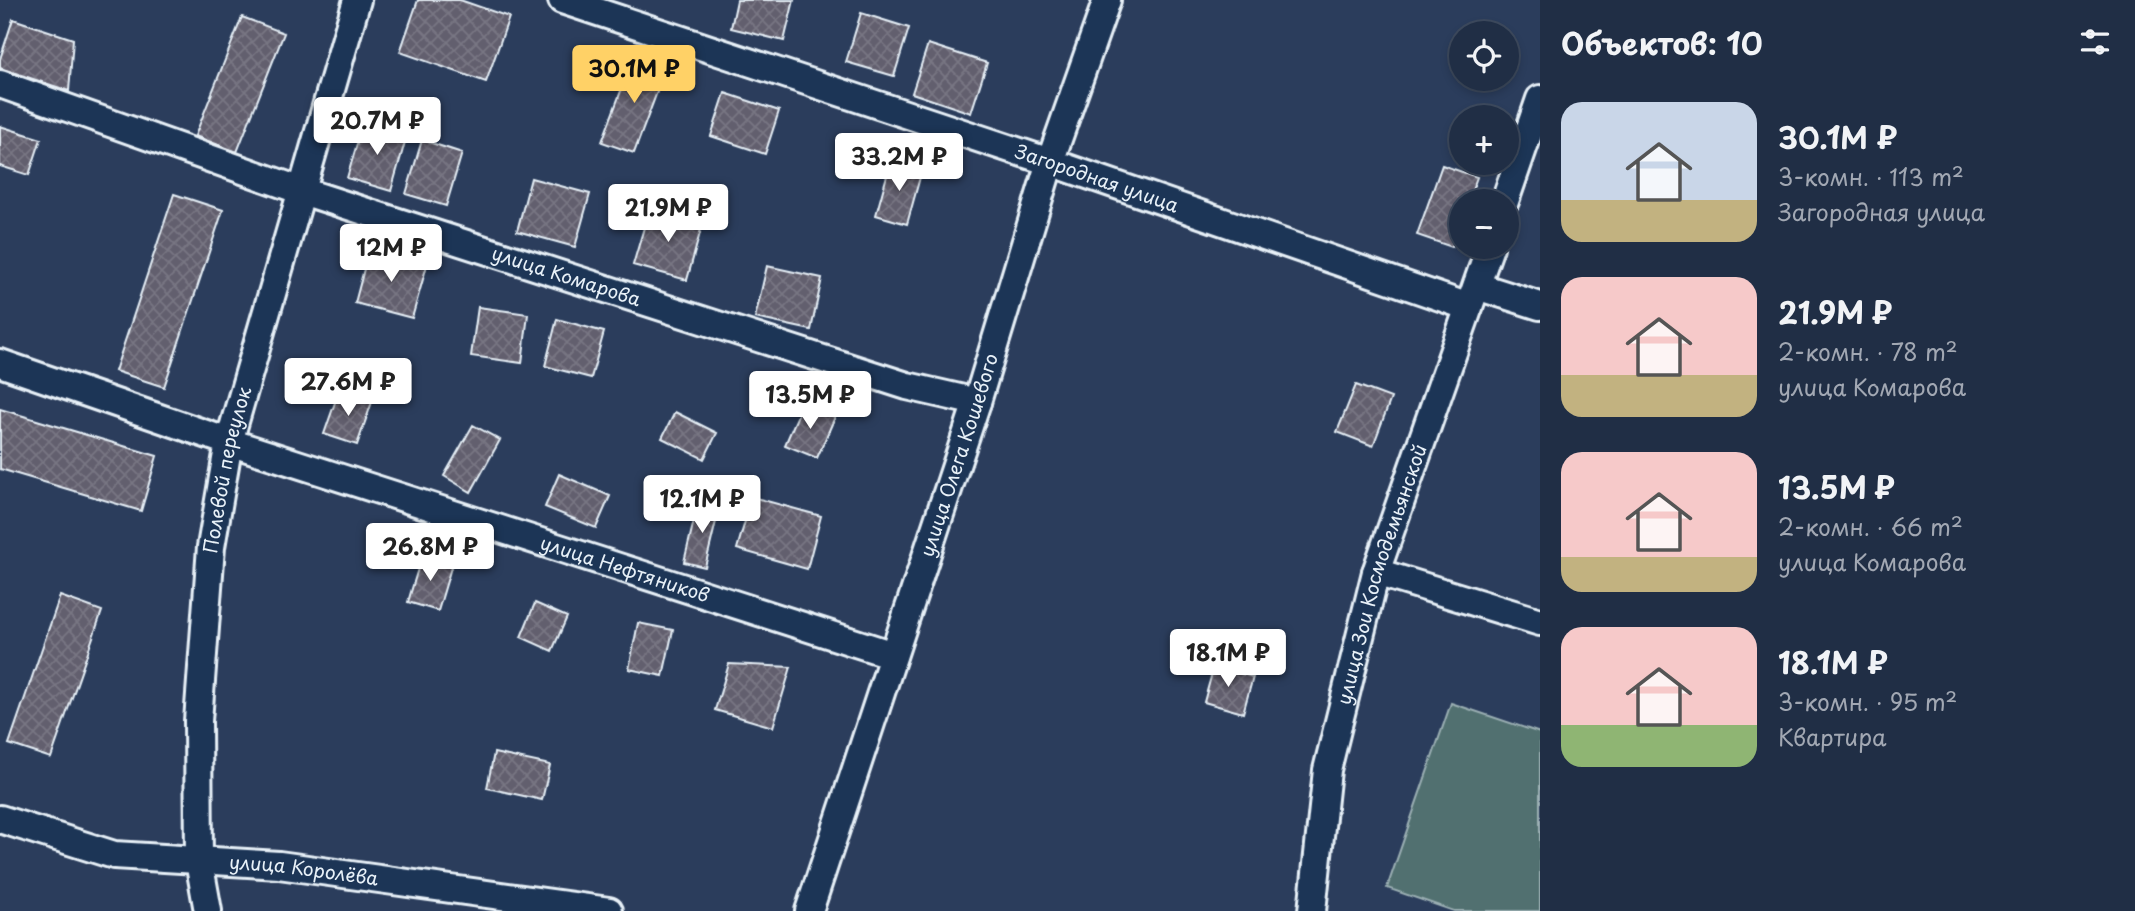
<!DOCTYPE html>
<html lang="ru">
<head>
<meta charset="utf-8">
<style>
  :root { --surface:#202e45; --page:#28364c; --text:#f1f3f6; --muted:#a2a8b3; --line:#3d4a5e; --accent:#ffd166 }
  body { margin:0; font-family:"Playpen Sans",sans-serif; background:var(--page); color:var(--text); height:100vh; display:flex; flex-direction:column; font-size:26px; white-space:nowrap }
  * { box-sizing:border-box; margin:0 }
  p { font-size:23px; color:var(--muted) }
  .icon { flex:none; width:38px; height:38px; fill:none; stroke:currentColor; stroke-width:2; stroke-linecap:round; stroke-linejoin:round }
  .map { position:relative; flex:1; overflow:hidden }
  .sheet { display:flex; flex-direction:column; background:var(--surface); width:595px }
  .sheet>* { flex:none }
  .controls { position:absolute; left:1449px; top:21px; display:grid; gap:14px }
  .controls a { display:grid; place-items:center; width:70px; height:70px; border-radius:50%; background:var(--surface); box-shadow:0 4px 10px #0003,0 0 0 2px var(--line); font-size:35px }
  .price { position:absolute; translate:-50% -60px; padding:0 16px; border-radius:7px; background:#fff; color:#222; font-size:23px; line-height:46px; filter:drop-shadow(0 2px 4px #0008) }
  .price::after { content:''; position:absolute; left:50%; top:42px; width:21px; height:16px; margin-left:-10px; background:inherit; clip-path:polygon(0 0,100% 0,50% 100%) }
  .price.selected { background:var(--accent); color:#111 }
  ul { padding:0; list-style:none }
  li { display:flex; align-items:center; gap:21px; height:175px; padding:0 21px }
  li span { display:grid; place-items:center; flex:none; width:196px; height:140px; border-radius:21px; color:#555 }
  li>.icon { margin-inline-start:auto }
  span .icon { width:84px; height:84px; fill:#fffc; stroke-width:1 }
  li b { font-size:30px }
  h2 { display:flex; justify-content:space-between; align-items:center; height:84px; padding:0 21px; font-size:30px }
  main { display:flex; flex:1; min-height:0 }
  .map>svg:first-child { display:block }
</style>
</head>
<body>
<main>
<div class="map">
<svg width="1540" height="911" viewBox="0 0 1540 911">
  <defs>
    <pattern id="building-cross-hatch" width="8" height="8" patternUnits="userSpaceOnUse" patternTransform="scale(1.75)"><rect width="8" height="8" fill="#625e6e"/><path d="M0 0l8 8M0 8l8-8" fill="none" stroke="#787683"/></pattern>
  </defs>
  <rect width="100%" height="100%" fill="#2b3d5c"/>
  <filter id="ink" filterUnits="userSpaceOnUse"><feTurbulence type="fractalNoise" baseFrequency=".0143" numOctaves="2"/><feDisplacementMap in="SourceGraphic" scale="14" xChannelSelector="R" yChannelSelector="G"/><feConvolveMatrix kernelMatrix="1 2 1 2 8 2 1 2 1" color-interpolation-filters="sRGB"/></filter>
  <g filter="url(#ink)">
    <path fill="#517070" stroke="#9cb0b4" stroke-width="2" d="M1451 703 1540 733V911H1454L1387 888Z"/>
    <path fill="url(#building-cross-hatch)" stroke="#e8f1f8" stroke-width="2" d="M418 0H460L509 17 486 82 400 52Z
      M737 0H794L784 41 731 28Z
      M861 13 909 28 894 76 846 62Z
      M242 17 284 33 237 152 195 136Z
      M13 19 73 39 69 91 0 68V59Z
      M928 44 987 63 971 113 912 93Z
      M634 56 666 68 634 153 602 142Z
      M725 93 779 111 765 154 711 136Z
      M363 123 407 135 391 191 347 178Z
      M0 126 41 139 29 175 0 166Z
      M422 140 462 153 446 206 406 194Z
      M891 161 922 170 907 224 876 215Z
      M1442 165 1477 177 1468 201H1461V221L1452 247 1417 235Z
      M531 178 590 194 575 247 517 231Z
      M174 194 223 210 164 387 115 371Z
      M650 207 703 222 687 280 633 265Z
      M369 250 427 265 412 318 355 303Z
      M767 266 822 278 811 330 755 318Z
      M478 307 528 314 522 363 471 356Z
      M557 319 604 332 591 378 545 366Z
      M1356 385 1391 398 1373 446 1337 432Z
      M339 391 372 402 357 445 324 434Z
      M803 403 835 417 817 458 785 445Z
      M0 409 157 456 141 511 0 469Z
      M675 412 717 433 704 459 662 438Z
      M473 425 500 440 471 492 444 476Z
      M559 474 610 496 596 528 545 507Z
      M752 497 821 516 807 569 737 549Z
      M698 504 719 509 705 567 684 562Z
      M422 555 452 564 438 611 408 602Z
      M60 596 102 611 51 758 9 744Z
      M535 603 567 617 552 651 521 637Z
      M638 623 673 630 663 676 629 669Z
      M729 664 791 667 773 727 715 710Z
      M1214 666 1253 677 1243 713 1204 702Z
      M494 753 550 765 542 800 487 788Z"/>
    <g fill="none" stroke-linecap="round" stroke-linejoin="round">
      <g stroke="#e8f1f8" stroke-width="32">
        <g id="minor">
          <path id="s1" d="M562 0 1050 162 1469 307"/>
          <path id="s2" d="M0 84 302 191 907 386 977 402"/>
          <path d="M1505 201 1540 99"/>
          <path d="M1477 286 1540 306"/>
          <path id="s3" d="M0 363 229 442 893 655"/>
          <path d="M1376 572 1540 622"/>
          <path id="s4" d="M0 819 114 855 279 865 609 911"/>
          <path id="s5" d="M208 911 199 861 198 721 211 547 229 442 357 0"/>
          <path id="s6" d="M809 911 977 402 1050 162 1107 0"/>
          <path id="s7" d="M1312 911 1327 770 1376 572 1490 247"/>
        </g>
      </g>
      <use href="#minor" stroke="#1d3557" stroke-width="26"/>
    </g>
  </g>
  <g text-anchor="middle" stroke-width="5" stroke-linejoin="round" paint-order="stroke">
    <g font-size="19" fill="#e8f1f8" stroke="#1d3557">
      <text dy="7" stroke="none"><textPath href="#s1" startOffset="564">Загородная улица</textPath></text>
      <text dy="7" stroke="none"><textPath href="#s2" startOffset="598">улица Комарова</textPath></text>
      <text dy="7" stroke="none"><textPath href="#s6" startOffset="480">улица Олега Кошевого</textPath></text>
      <text dy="7" stroke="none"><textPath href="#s5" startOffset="444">Полевой переулок</textPath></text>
      <text dy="7" stroke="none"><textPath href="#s3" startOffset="658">улица Нефтяников</textPath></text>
      <text dy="7" stroke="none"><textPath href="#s7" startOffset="345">улица Зои Космодемьянской</textPath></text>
      <text dy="7" stroke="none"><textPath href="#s4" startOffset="310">улица Королёва</textPath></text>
    </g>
  </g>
</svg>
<div class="controls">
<a><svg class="icon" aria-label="locate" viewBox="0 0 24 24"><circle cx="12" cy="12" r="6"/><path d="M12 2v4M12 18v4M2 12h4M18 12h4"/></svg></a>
<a>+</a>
<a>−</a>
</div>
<b class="price selected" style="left:634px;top:105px">30.1M ₽</b>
<b class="price" style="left:377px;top:157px">20.7M ₽</b>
<b class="price" style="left:899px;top:193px">33.2M ₽</b>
<b class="price" style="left:668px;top:244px">21.9M ₽</b>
<b class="price" style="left:391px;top:284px">12M ₽</b>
<b class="price" style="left:348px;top:418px">27.6M ₽</b>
<b class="price" style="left:810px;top:431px">13.5M ₽</b>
<b class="price" style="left:702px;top:535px">12.1M ₽</b>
<b class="price" style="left:430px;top:583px">26.8M ₽</b>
<b class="price" style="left:1228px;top:689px">18.1M ₽</b>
</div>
<section class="sheet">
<h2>Объектов: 10<svg class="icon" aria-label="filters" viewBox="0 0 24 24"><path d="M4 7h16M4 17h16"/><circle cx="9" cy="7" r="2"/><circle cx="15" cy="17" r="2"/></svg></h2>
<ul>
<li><span style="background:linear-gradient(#c9d6e8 70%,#c2b280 0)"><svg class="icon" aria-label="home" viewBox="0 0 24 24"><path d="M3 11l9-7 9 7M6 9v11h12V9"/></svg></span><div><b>30.1M ₽</b><p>3-комн. · 113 m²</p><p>Загородная улица</p></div></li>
<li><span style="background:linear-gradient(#f6c9c9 70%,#c2b280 0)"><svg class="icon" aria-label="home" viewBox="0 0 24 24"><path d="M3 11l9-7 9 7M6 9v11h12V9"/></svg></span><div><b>21.9M ₽</b><p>2-комн. · 78 m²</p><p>улица Комарова</p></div></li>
<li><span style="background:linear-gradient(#f6c9c9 75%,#c2b280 0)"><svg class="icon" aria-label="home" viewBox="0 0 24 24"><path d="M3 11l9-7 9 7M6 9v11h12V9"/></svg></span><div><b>13.5M ₽</b><p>2-комн. · 66 m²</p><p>улица Комарова</p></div></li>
<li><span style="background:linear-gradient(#f6c9c9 70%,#8fb573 0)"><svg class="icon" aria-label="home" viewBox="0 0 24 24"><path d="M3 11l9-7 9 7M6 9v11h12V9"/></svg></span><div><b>18.1M ₽</b><p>3-комн. · 95 m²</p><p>Квартира</p></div></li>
</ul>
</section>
</main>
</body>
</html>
